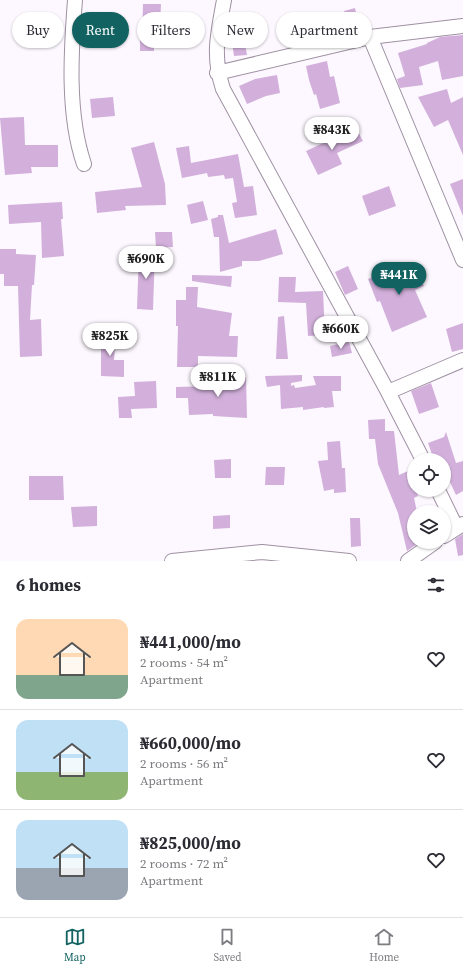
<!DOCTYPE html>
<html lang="en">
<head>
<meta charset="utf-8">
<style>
  :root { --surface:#fff; --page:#f2f2f3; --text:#2b2b33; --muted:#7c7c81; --line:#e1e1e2; --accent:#126261 }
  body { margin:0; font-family:"Source Serif 4",serif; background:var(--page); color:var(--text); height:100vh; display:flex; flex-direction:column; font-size:15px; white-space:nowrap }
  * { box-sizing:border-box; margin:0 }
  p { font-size:13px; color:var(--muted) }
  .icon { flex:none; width:22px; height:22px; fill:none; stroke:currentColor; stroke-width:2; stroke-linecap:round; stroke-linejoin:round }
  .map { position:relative; height:561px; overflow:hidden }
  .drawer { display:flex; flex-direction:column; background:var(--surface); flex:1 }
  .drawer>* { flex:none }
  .top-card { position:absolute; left:12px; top:12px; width:439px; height:36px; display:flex; gap:8px }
  .tools { position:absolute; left:407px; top:453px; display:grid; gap:8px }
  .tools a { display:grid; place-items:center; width:44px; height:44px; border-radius:50%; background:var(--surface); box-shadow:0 1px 3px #0004; font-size:20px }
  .price { position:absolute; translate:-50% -34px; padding:0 9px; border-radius:14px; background:#fff; color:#222; font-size:13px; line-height:26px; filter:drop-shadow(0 1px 2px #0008) }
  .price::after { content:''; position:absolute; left:50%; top:24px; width:12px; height:9px; margin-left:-6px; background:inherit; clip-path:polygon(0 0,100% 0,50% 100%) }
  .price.active { background:var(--accent); color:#fff }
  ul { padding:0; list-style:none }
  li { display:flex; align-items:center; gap:12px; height:100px; padding:0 16px }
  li+li { border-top:1px solid var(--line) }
  li span { display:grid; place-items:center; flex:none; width:112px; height:80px; border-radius:12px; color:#555 }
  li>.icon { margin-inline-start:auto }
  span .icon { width:48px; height:48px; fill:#fffc; stroke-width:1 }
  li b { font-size:17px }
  h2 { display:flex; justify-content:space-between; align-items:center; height:48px; padding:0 16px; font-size:17px }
  .chip { padding:0 14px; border-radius:18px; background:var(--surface); box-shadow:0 1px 3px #0004; font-size:14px; line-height:36px }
  .chip.active { background:var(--accent); color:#fff }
  .menu { display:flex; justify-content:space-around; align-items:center; height:56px; border-top:1px solid var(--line); background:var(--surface); font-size:11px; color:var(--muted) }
  .menu a { display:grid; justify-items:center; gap:2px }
  .menu .active { color:var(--accent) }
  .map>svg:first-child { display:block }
</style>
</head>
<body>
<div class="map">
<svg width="463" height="561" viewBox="0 0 463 561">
  <rect width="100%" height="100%" fill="#fdf8ff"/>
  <path fill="#d2b0db" d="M143 4H161L160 27H153L154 51H140V35H142Z
    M355 8 360 31 349 33 344 11Z
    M242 27 247 55 234 56 230 28Z
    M463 35V76L442 80 438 61 419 67 423 85 400 88 397 79 405 76 398 53 427 44V43L440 37Z
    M327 61 330 77 334 76 340 103 320 109 316 94 314 95 309 80 306 66Z
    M277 75 280 93 266 96 247 104 239 86 255 79Z
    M447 89 451 103 463 97V155L448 120 434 127 418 97Z
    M113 97 115 116 92 118 90 99Z
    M24 117 25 145H58V167H31L32 173 5 175 0 118Z
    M356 128 363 141 337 153 342 164 318 175 306 151Z
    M154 142 165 184 166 205 125 206 126 210 97 213 95 192 142 187 131 148Z
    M189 146 191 163 238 154 244 187 253 186 257 215 235 218 232 203 237 202 233 178 225 179 224 175 208 177 207 173 182 178 176 148Z
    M463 179V216L450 184Z
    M389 186 396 206 369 216 362 196Z
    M203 201 208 220 191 224 187 205Z
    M62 202 63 219H61L64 256 42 258 41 222 9 224 8 205Z
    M218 215H223L229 243 276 229 283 254 259 261H242V266L220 272 219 237H214L211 219 218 217Z
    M155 232H172L173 247 156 248Z
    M0 249H16V254L36 255 34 285H32L30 320 41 319 42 356 20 357 18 286H4V274H0Z
    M139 251H155L153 310 137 309Z
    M412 263 424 286 415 290 427 317 392 332 380 301 377 302 368 279Z
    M348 266 358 289 345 295 335 272Z
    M192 275 232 276 231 287 192 281Z
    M279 277H296L295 292 323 291 325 335 308 336 306 303 278 302Z
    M186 287H198L197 307 232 313 229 336H238L237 357 198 356V367H177L178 326H176V300H186Z
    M284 316 288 359H276L278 317Z
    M463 323V349L452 352 446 329Z
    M101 333 116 334 114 360H124V377L101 376Z
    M349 342 352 353 332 357 330 346Z
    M302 375V381L291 383V386L294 385 295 388 316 385 313 376H341V391H332L334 407 324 408V407L303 410V407L281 409 280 385 267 387 265 376Z
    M211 376 246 377 247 418 213 416V414L189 415 188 398H176V387L210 386Z
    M156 381 157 408 131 409 132 418H119L118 397 135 396 134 382Z
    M431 383 439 407 419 414 411 391Z
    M385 419V431H394L399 475 408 471 414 490H416L418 496 414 498 417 512H414V542H420L407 551 398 513 378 464 375 439H369L368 420Z
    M446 432 456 463 463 461V491L456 495 449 480 444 460H434L428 443 444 437Z
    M340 441 342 468H345L346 492 334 493V489L324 491 318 461 328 460 327 442Z
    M231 459V478H215L214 460Z
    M266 467H285L284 485H265Z
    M29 476H63L64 500H29Z
    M97 506V526L73 527 71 507Z
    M230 515V528L213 529V516Z
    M350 518H360L361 546 351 547Z
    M463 534V555L458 556 455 539Z"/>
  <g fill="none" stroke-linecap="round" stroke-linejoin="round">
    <g stroke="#9f91a3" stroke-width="16">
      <path id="street" d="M75 0C71 52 67 114 84 164
        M224 0C218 34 212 55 223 89L388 392 423 460
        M370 37 463 260
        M217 73 370 37 463 26
        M388 392 463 360
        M438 490 456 527
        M444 536 463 524
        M172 561 262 552 349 561
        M408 561 435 542"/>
    </g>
    <use href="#street" stroke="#fff" stroke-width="14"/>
  </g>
</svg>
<div class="tools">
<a><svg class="icon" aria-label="locate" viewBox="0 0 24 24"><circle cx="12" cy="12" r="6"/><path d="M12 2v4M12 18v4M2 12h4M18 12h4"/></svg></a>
<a><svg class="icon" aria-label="layers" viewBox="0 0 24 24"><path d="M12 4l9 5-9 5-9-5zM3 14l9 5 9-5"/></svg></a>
</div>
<b class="price" style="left:332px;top:151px">₦843K</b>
<b class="price" style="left:146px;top:280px">₦690K</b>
<b class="price active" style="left:399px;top:296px">₦441K</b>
<b class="price" style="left:341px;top:350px">₦660K</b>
<b class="price" style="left:110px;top:357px">₦825K</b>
<b class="price" style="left:218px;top:398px">₦811K</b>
<div class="top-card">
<a class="chip">Buy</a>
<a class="chip active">Rent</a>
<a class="chip">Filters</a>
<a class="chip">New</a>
<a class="chip">Apartment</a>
</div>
</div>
<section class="drawer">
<h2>6 homes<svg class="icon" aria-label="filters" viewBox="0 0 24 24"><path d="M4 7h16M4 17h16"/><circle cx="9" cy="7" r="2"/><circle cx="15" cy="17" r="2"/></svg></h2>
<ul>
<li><span style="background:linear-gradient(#ffd9b3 70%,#7fa58c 0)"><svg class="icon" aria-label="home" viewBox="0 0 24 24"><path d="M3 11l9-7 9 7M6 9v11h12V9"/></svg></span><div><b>₦441,000/mo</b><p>2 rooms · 54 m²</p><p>Apartment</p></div><svg class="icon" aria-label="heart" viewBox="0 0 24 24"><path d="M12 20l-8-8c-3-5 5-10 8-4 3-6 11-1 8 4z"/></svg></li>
<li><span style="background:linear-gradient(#bfe0f5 65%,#8fb573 0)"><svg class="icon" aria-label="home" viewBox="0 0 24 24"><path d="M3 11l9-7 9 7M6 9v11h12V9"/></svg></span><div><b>₦660,000/mo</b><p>2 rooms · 56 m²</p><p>Apartment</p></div><svg class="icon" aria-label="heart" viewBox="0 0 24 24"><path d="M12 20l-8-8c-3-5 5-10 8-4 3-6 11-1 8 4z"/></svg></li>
<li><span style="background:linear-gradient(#bfe0f5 60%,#9aa5b1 0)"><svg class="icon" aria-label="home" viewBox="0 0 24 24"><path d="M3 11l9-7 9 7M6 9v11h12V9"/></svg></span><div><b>₦825,000/mo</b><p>2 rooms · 72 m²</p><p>Apartment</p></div><svg class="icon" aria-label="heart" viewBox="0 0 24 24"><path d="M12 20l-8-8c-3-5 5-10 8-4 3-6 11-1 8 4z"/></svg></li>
</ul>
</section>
<nav class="menu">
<a class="active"><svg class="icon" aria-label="map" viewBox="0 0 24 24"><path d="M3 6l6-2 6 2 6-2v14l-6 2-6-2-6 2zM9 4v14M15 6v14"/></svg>Map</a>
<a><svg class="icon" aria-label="saved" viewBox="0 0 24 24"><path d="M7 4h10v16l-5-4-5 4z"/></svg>Saved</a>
<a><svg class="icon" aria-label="home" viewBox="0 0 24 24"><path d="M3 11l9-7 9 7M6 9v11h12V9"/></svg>Home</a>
</nav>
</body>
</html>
